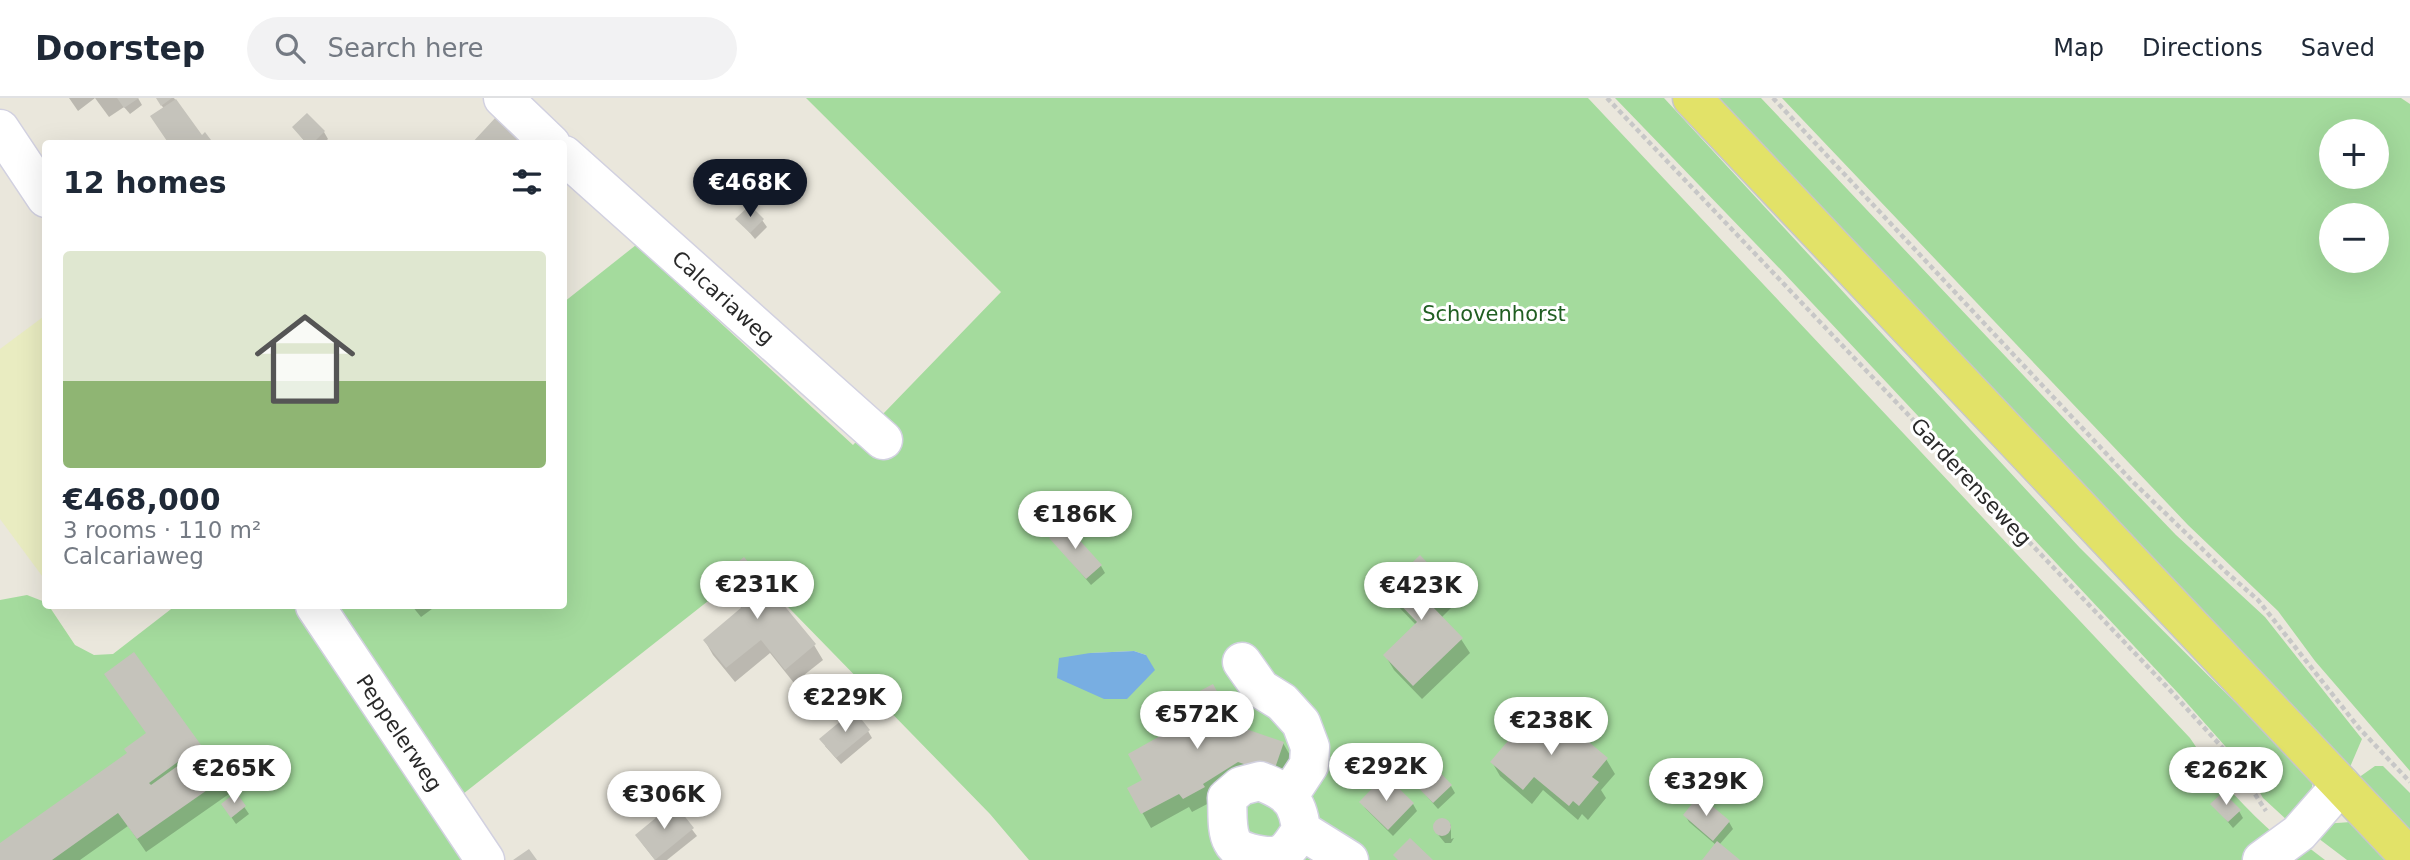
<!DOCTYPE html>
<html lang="en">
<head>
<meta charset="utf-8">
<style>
  :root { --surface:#fff; --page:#f2f2f3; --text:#1f2937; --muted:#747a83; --line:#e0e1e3; --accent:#111827 }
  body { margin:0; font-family:"DejaVu Sans",sans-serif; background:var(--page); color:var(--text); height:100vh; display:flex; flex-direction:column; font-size:26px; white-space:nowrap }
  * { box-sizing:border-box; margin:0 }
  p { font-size:23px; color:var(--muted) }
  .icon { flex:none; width:38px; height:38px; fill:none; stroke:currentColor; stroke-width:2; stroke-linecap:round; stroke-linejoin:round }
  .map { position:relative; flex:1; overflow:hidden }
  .drawer { position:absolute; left:42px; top:42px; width:525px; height:469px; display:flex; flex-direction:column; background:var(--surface); border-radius:7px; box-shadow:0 7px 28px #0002 }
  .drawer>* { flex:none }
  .tools { position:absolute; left:2319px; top:21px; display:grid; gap:14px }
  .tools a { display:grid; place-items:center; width:70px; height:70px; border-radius:50%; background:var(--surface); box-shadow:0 7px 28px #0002; font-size:35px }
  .price { position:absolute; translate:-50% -60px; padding:0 16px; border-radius:24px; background:#fff; color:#222; font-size:23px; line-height:46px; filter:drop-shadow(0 2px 4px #0008) }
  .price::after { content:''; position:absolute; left:50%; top:42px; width:21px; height:16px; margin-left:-10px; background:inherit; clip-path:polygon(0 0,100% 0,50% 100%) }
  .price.on { background:var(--accent); color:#fff }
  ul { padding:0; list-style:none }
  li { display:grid; align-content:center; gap:14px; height:371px; padding:0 21px }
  li span { display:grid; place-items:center; height:217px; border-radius:7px; color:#555 }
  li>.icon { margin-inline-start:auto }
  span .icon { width:126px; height:126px; fill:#fffc; stroke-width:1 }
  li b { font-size:30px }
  h2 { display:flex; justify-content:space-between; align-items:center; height:84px; padding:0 21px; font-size:30px }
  header { display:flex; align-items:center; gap:42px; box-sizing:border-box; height:98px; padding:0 35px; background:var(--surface); border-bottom:2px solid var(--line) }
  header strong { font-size:33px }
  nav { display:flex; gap:38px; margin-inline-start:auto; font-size:24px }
  .search { width:490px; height:63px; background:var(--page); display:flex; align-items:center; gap:18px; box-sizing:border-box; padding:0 24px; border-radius:38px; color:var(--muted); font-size:26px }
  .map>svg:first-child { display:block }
</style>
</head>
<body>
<header>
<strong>Doorstep</strong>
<div class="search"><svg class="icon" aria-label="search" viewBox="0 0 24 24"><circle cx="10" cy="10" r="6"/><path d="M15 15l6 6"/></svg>Search here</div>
<nav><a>Map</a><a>Directions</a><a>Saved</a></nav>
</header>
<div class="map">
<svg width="2410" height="762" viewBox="0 0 2410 762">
  <rect width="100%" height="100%" fill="#eae7dc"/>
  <path fill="#a4db9d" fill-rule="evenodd" d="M806 0H1588L2190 640C2218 683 2254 720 2294 753L2304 746 2325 762H1029L990 716 750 470 463 696 332 508H564V204L636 147 853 347 1001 194ZM1134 553 1146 557 1067 583 1058 580 1090 555Z
    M1615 0H1664L2080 450 2313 682 2309 708 2288 723 2263 700 2248 674 2179 596 1782 173Z
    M1717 0H1761L2076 333 2176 437 2265 519 2362 641 2350 669Z
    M1782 0H2401L2410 6V673L2315 563 2278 513 2188 427ZM2331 33H2376V79H2331ZM2331 117H2376V163H2331Z
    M27 497 45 504 46 508H49L75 547 94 557 113 556 175 508H296L469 762H0V502Z
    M2375 668H2383L2410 695V734L2358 680Z
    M2351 724 2387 762H2347L2314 737 2323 726Z"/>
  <path fill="#e9ecc1" d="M43 219 46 223 45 482 0 421V251Z"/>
  <path fill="#78aee2" d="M1134 553 1146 557 1155 572 1127 601H1104L1057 580 1059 560 1090 555Z"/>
  <path fill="#0003" d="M69 0H138L142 7 130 16 124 9 109 19 95 0 78 13Z
    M157 0H174L201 40 205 37 212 46H170L153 19 164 11Z
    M294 30 324 34 328 41 323 46H307Z
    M738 121 762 122 767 129 755 141Z
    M1051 440 1101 468 1105 475 1091 487Z
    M1420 460 1449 489 1457 504 1441 520 1461 541 1470 555 1422 601 1394 572 1385 557 1416 527 1396 506 1387 492Z
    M720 481 814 547 823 562 794 585 770 555 735 584 713 557 705 543 742 511Z
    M412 508H436L421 519Z
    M134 557 200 648 229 696 146 754 128 728 80 762H0V748L129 656 147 636Z
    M868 633 872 640 841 666 825 648Z
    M1239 637 1283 645 1291 659 1281 689 1211 704 1192 714 1189 709 1151 730 1129 691Z
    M1606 661 1615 676 1601 692 1606 700 1588 722 1582 716 1578 722 1543 692 1532 706 1500 678 1492 664Z
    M1401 669 1451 688 1455 695 1438 711Z
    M1385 679 1413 706 1417 713 1393 738 1366 711 1361 704Z
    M236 697 249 716 236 726 227 713Z
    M2213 706 2239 713 2243 720 2233 730Z
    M674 708 697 738 667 762H655L641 744Z
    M1685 717 1729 724 1733 731 1719 747 1737 762H1704L1716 747 1689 724Z
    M1439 722H1446L1451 727V741L1454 740 1451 745H1445L1435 733V726Z"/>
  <path fill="#c5c3bb" d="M117 0H139L124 10Z
    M156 0H172L161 8Z
    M176 1 202 37 205 34 214 46H169L150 18Z
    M307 15 325 33 312 46H307L292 29Z
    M496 19 524 46H471Z
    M750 107 764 121 750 135 735 121Z
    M1065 426 1102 467 1086 481 1049 440Z
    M1420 457 1450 488 1431 507 1463 540 1413 588 1383 557 1417 524 1385 491Z
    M744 459 816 546 785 572 761 542 726 570 703 542 742 509 718 480Z
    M134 554 201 647 149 685 151 687 200 652 223 681 137 741 118 715 52 762H0V745L127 655 124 651 146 635 104 576Z
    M1213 586 1239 634 1246 631 1284 644 1273 676 1238 664 1203 686 1205 689 1183 701 1179 696 1141 716 1127 690 1142 682 1128 656 1178 628 1168 610Z
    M1541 604 1608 660 1592 679 1599 684 1579 708 1573 703 1569 708 1534 679 1523 692 1490 664Z
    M854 612 870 632 836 660 819 641Z
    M1417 650 1452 687 1433 705 1398 669Z
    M1385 677 1414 705 1388 732 1359 704Z
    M236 694 246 708 231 720 221 706Z
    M2223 694 2241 712 2228 724 2210 706Z
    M1699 697 1730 723 1713 743 1683 717Z
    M674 705 694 730 655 762 635 737Z
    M1433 729a9 9 0 1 1 18 0a9 9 0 1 1-18 0Z
    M1410 740 1433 762H1398L1393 757Z
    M1717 743 1740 762H1702Z
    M529 751 537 762H513Z"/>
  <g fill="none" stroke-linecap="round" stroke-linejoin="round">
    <g stroke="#d2d1e0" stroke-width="41">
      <path id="minor" d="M503 0 551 46
        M0 31 46 100
        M564 57 883 342
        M315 508 485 762
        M1242 564 1261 591 1282 604 1301 625 1310 649 1309 667 1288 699
        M1260 683C1287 694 1298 701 1301 732 1285 758 1280 762 1250 755 1242 752 1236 751 1232 743 1226 732 1228 713 1227 700L1241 688Z
        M1301 732 1349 762
        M2262 762 2299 735 2341 687"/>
    </g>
    <g stroke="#c7c7c7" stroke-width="41">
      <path id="major" d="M1692 0 2410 760"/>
    </g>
    <path stroke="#c7c7c7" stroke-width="4.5" stroke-dasharray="5 3.5" stroke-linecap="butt" d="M1607 0 2168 590 2230 658 2266 713
      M1773 0 2131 382 2226 474 2258 502 2359 630 2410 684"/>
    <use href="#minor" stroke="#fff" stroke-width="38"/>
    <use href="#major" stroke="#e2e268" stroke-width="38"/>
  </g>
  <g text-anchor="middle" stroke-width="6" stroke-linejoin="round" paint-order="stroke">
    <g font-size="21" fill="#292929" stroke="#fff">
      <text transform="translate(723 200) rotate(42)" y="7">Calcariaweg</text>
      <text transform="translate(1971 384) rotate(47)" y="7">Garderenseweg</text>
      <text transform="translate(399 635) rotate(56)" y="7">Peppelerweg</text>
    </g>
    <g font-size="21" fill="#205e22" stroke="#fff">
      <text x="1494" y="223">Schovenhorst</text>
    </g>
  </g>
</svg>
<div class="tools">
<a>+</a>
<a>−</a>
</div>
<b class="price on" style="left:750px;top:121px">€468K</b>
<b class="price" style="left:1075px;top:453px">€186K</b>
<b class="price" style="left:757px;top:523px">€231K</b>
<b class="price" style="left:1421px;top:524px">€423K</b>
<b class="price" style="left:845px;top:636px">€229K</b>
<b class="price" style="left:1197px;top:653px">€572K</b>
<b class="price" style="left:1551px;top:659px">€238K</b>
<b class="price" style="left:1386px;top:705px">€292K</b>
<b class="price" style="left:234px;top:707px">€265K</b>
<b class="price" style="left:2226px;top:709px">€262K</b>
<b class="price" style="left:1706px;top:720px">€329K</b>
<b class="price" style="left:664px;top:733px">€306K</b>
<section class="drawer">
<h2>12 homes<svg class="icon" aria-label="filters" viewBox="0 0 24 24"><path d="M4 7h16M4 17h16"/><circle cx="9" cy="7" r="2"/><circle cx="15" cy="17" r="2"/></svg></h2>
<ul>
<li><span style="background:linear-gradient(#dfe7d0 60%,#8fb573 0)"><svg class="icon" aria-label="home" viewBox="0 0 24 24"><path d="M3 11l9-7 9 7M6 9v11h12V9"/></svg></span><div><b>€468,000</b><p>3 rooms · 110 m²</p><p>Calcariaweg</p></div></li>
</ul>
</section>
</div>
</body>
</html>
